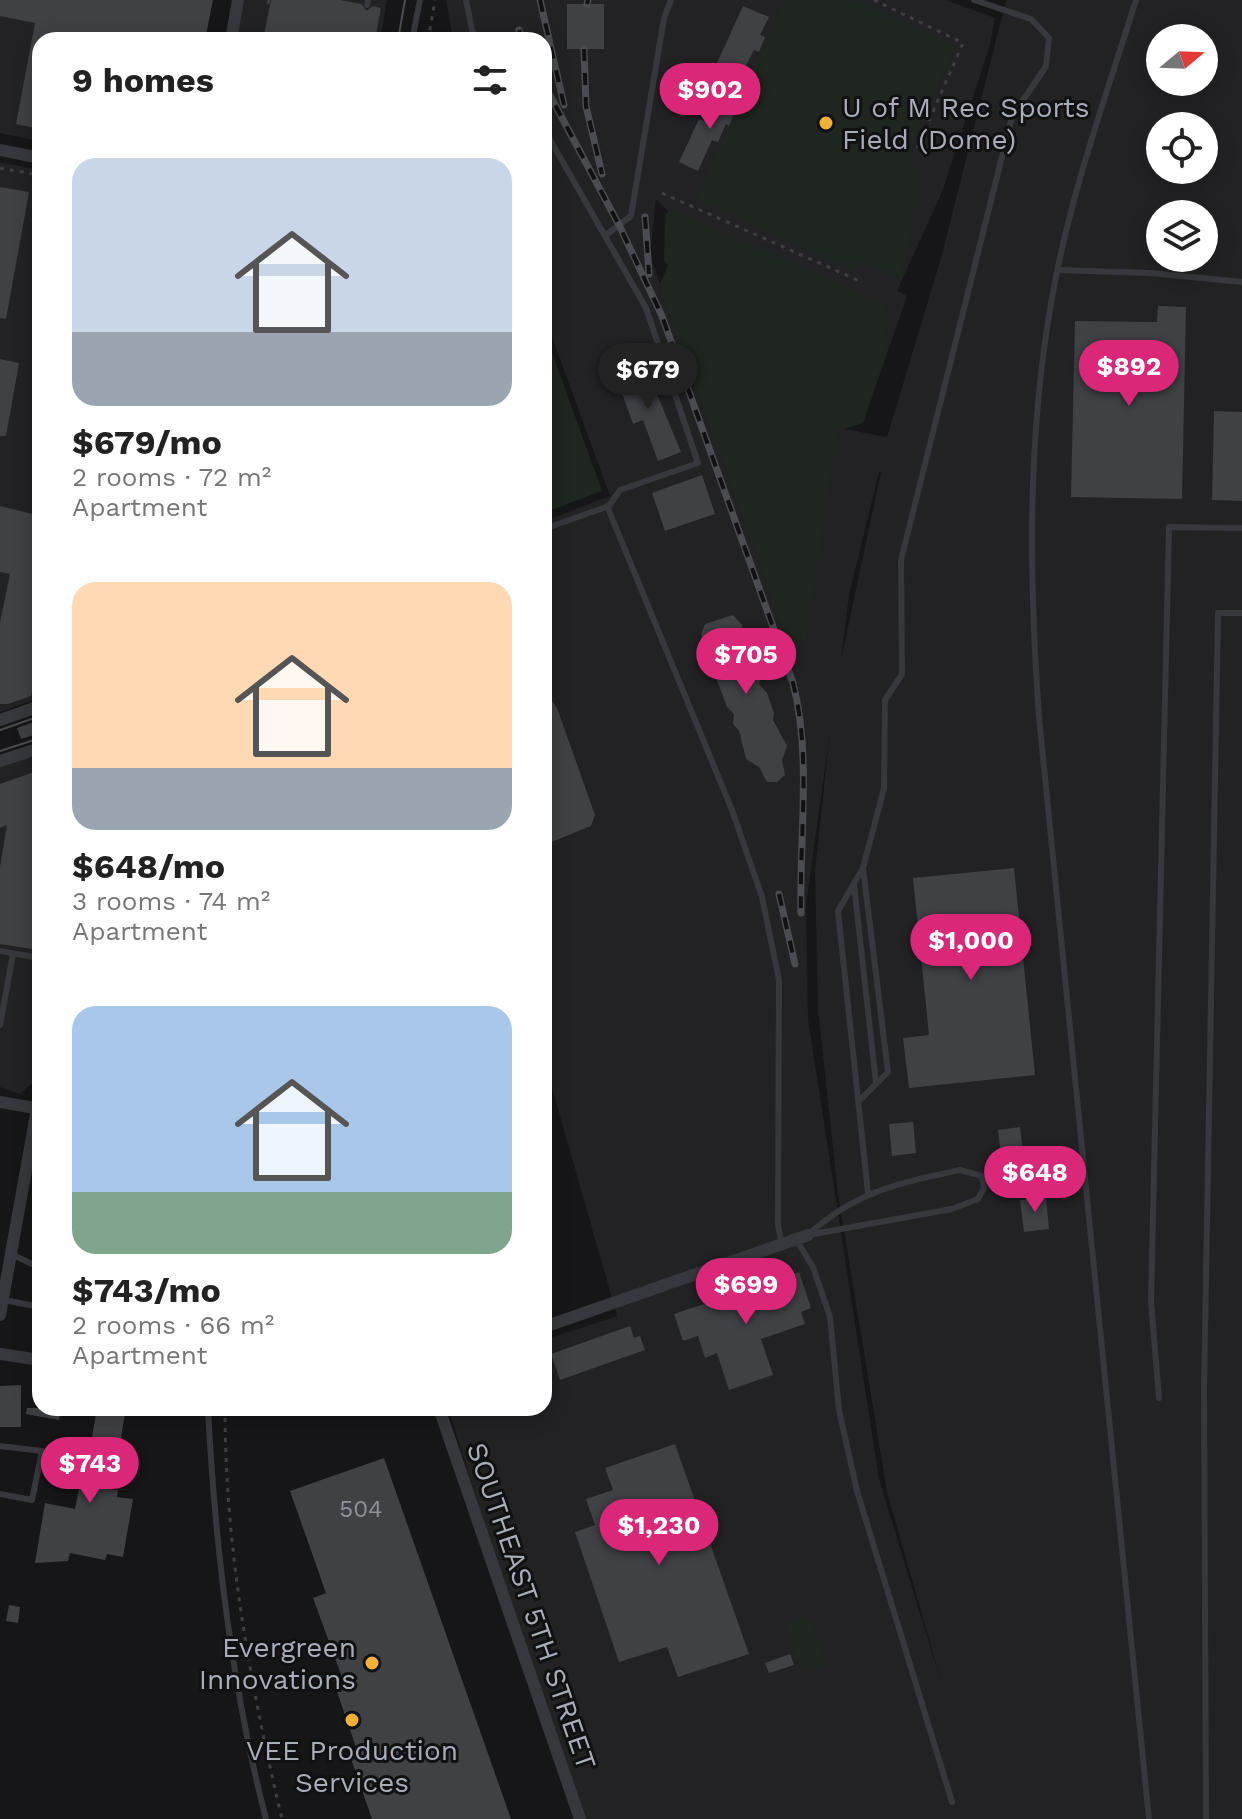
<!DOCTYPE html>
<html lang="en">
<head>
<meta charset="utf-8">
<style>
  :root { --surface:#fff; --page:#f2f2f2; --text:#222; --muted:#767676; --accent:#db2777 }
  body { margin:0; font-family:"Work Sans",sans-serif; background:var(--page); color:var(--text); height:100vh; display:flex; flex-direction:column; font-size:30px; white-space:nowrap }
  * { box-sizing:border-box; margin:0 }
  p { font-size:26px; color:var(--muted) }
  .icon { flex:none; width:44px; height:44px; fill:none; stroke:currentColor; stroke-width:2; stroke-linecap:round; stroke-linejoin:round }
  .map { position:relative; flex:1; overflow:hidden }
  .sheet { position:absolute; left:32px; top:32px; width:520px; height:1384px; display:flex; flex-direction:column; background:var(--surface); border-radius:24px; box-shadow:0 4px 20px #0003 }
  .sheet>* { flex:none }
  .needle { width:52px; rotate:71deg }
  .controls { position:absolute; left:1146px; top:24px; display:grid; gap:16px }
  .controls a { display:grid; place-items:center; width:72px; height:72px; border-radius:50%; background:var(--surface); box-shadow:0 4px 20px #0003; font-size:40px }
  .price { position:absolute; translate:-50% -68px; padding:0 18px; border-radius:28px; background:var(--accent); color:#fff; font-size:26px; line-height:52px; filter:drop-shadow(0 2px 4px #0008) }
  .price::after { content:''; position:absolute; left:50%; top:48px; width:24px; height:18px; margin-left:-12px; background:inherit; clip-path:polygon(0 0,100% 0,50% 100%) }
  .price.on { background:#222; color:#fff }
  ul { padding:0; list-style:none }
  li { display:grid; align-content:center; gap:16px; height:424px; padding:0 40px }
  li span { display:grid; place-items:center; height:248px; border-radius:24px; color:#555 }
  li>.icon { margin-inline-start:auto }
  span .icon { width:144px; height:144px; fill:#fffc; stroke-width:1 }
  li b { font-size:34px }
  h2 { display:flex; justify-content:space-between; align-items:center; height:96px; padding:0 40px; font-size:34px }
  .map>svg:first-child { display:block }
</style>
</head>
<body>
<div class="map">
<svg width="1242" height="1819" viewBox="0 0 1242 1819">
  <rect width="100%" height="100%" fill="#161618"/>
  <path fill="#222225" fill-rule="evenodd" d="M0 0H58L40 40V141L0 133Z
    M238 0H387L380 40H231Z
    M446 0H946L995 18 990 45 942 192 897 291 907 296 863 423 844 429 887 437 942 255 1006 0H1242V1819H578L448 1408H544V1340L617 1316 544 1060V521L610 496 544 315V40H453ZM1160 38H1204V82H1160ZM1160 126H1204V170H1160ZM656 199 668 211 664 259 668 266 660 284 650 256ZM1160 214H1204V258H1160ZM879 472H881L841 660 849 595ZM830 732 815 870 818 1009 838 1194 887 1492 944 1692 879 1479 808 1019 806 905Z
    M0 162 40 170V698L0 712Z
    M40 754V1038L32 1084 19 1094 0 1087V767Z"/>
  <path fill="#1e261f" d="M785 0H854L956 46 912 144 915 197 908 249 899 277 860 260 855 270 696 199Z
    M673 210 882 303 889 322 880 342 888 345 863 423 841 429 836 436 806 639 789 646 659 287 668 266 664 259 665 214Z
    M544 330 602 491 544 513Z
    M809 1616 825 1664 801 1672 785 1625Z"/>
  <path fill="#404145" d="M0 0H213L205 40H40V129L16 124 35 23 0 16Z
    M271 0H340L361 4 367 11 373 6 381 8 375 40H263Z
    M567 4H604V49H567Z
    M743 6 769 17 760 35 765 37 759 52 754 50 742 74 717 63Z
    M728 87 743 94 729 126 726 124 718 142 712 140 698 171 679 162 699 119 711 124Z
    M0 187 29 192 6 319 0 318Z
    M1158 306 1186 307 1182 499 1071 497 1075 321 1157 322Z
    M0 359 19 363 6 436H0Z
    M645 365 681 452 658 461 643 420 633 424 616 376Z
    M1214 411 1242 412V501L1212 500Z
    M702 475 715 514 665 531 652 493Z
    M0 506 40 516V666H37L31 696 8 704H0V622L10 574 0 572Z
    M733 615 742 625V633L755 658 754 668 761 676 759 684 767 693 774 713 773 720 787 746 782 760 785 775 777 782H767L759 767 746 759 739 731 733 724 734 714 727 707 714 672V662L701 635 705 624Z
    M544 690 557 708 595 815 591 826 544 845Z
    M40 720V733L21 739 17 728Z
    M37 771 40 906 32 949 0 944V867L7 825 0 828V784Z
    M1014 868 1035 1075 909 1088 903 1038 929 1035 913 878Z
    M913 1122 916 1153 892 1156 889 1124Z
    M1020 1127 1028 1195 1006 1198 998 1130Z
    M1046 1197 1049 1229 1024 1232 1020 1200Z
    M799 1272 811 1308 801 1312 805 1324 761 1339 773 1375 729 1390 717 1353 705 1358 698 1336 683 1341 674 1314Z
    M630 1326 634 1338 640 1336 645 1350 560 1380 551 1354Z
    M21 1385V1427H0V1386Z
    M27 1408H62L59 1420 26 1414Z
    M97 1408 125 1413 118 1457 113 1456 107 1489 118 1490 117 1497 133 1499 123 1557 107 1554 105 1560 70 1553 68 1561 35 1563 45 1503 75 1509 80 1484H84Z
    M675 1444 749 1654 678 1677 667 1647 619 1662 575 1532 595 1525 586 1499 613 1490 605 1468Z
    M384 1458 511 1819H372L351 1759 359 1756 333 1680 342 1677 313 1598 326 1593 290 1491Z
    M9 1605 20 1607 18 1623 6 1621Z
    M790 1654 794 1665 769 1673 765 1663Z"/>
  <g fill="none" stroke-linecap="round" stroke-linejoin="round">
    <path stroke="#3d3f44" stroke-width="3" stroke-dasharray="4 6" stroke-linecap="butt" d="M874 0 963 43 917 148
      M268 4 269 0
      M428 40 435 0
      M0 168 40 175
      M662 193 862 282
      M225 1408C225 1547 250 1684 282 1819"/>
    <path stroke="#37383d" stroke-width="6" d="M466 0 472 30 479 40
      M1136 0C1105 99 1070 195 1052 298 1027 438 1029 576 1039 717L1149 1819
      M367 5 368 0
      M412 40 420 0
      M544 129 646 308 698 463 620 490 609 506 544 529
      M606 235 631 216 664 18 671 0
      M1058 270 1150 273 1242 282
      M607 506 732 810 762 897 779 980 778 1225 782 1246
      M863 868 838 911 868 1193
      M854 885 876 1083
      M0 951 40 958
      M0 1025 13 954
      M860 1100 888 1072 863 868 884 788 885 700 902 674 901 560 1012 117 1046 66 1049 38 1031 19 974 0
      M960 1170 982 1176 984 1188 978 1199 952 1209 808 1235C854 1192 899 1183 960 1170Z
      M797 1241 813 1267 830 1317 839 1410 857 1491 952 1802
      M9 1253 32 1264
      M4 1300 40 1307
      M1159 1398 1151 1301 1169 527 1242 528
      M208 1408C215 1547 231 1684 266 1819
      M0 1446 42 1451 32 1500 0 1494
      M1206 1819 1204 1389 1218 613H1242"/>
    <path stroke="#37383d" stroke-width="12" d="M231 40 238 0
      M0 150 40 158
      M0 720 40 706
      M0 761 40 748
      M0 1102 40 1109
      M0 1315 40 1092
      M544 1327 808 1235
      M0 1354 40 1360
      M439 1408 580 1819"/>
    <path stroke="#4a4c52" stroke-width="2" d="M398 40 405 0
      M0 730 40 716
      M0 751 40 738"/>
    <g stroke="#4a4c52" stroke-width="7">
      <path id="rail" d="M540 0 564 105
        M587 4 588 0
        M519 30 523 40
        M584 49 586 106 602 174
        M544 84 619 225 662 316 793 683C812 758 799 836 801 913
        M645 217 649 274
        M779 894 795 964"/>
    </g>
    <use href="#rail" stroke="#111113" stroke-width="4" stroke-dasharray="12" stroke-linecap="butt"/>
  </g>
  <g fill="#f2b134" stroke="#111113" stroke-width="3">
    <circle cx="826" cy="123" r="8"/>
    <circle cx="372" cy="1663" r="8"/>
    <circle cx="352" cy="1720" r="8"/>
  </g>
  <g text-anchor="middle" stroke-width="6" stroke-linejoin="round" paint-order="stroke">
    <g font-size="24" fill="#8e929b">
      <text x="361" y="1517">504</text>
    </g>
    <g font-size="28" fill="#a8adb8" stroke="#111113" text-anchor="start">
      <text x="842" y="117">U of M Rec Sports<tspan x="842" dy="32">Field (Dome)</tspan></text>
      <text x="356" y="1657" text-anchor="end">Evergreen<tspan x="356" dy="32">Innovations</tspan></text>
      <text x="352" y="1760" text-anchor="middle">VEE Production<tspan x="352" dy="32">Services</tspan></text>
    </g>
    <g font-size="28" fill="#a8adb8" stroke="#111113">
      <text transform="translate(532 1606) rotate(71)" y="10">SOUTHEAST 5TH STREET</text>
    </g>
  </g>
</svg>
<div class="controls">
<a><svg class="needle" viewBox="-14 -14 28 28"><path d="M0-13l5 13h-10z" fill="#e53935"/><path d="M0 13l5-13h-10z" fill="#767676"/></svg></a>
<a><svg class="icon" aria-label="locate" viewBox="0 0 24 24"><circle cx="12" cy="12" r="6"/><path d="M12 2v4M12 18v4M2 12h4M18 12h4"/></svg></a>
<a><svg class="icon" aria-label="layers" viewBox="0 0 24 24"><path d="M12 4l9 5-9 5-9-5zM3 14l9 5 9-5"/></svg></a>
</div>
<b class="price" style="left:710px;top:131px">$902</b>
<b class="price" style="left:1129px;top:408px">$892</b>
<b class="price on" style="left:648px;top:411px">$679</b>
<b class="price" style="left:746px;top:696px">$705</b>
<b class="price" style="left:971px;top:982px">$1,000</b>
<b class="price" style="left:1035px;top:1214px">$648</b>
<b class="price" style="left:746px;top:1326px">$699</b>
<b class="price" style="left:90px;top:1505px">$743</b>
<b class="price" style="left:659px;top:1567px">$1,230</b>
<section class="sheet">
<h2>9 homes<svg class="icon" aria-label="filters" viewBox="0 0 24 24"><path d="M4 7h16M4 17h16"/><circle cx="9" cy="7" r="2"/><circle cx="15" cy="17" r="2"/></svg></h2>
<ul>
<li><span style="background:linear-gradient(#c9d6e8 70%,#9aa5b1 0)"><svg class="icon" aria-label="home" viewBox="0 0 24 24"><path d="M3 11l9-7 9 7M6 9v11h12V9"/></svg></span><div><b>$679/mo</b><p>2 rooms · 72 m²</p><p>Apartment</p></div></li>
<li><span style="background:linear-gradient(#ffd9b3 75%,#9aa5b1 0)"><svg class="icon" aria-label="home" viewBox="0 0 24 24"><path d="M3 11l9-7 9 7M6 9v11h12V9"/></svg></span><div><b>$648/mo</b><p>3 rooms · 74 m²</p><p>Apartment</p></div></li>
<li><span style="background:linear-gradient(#a9c7e8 75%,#7fa58c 0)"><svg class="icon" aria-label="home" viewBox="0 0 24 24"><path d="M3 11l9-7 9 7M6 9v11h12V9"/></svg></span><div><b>$743/mo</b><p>2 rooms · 66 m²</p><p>Apartment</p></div></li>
</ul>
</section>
</div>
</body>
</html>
